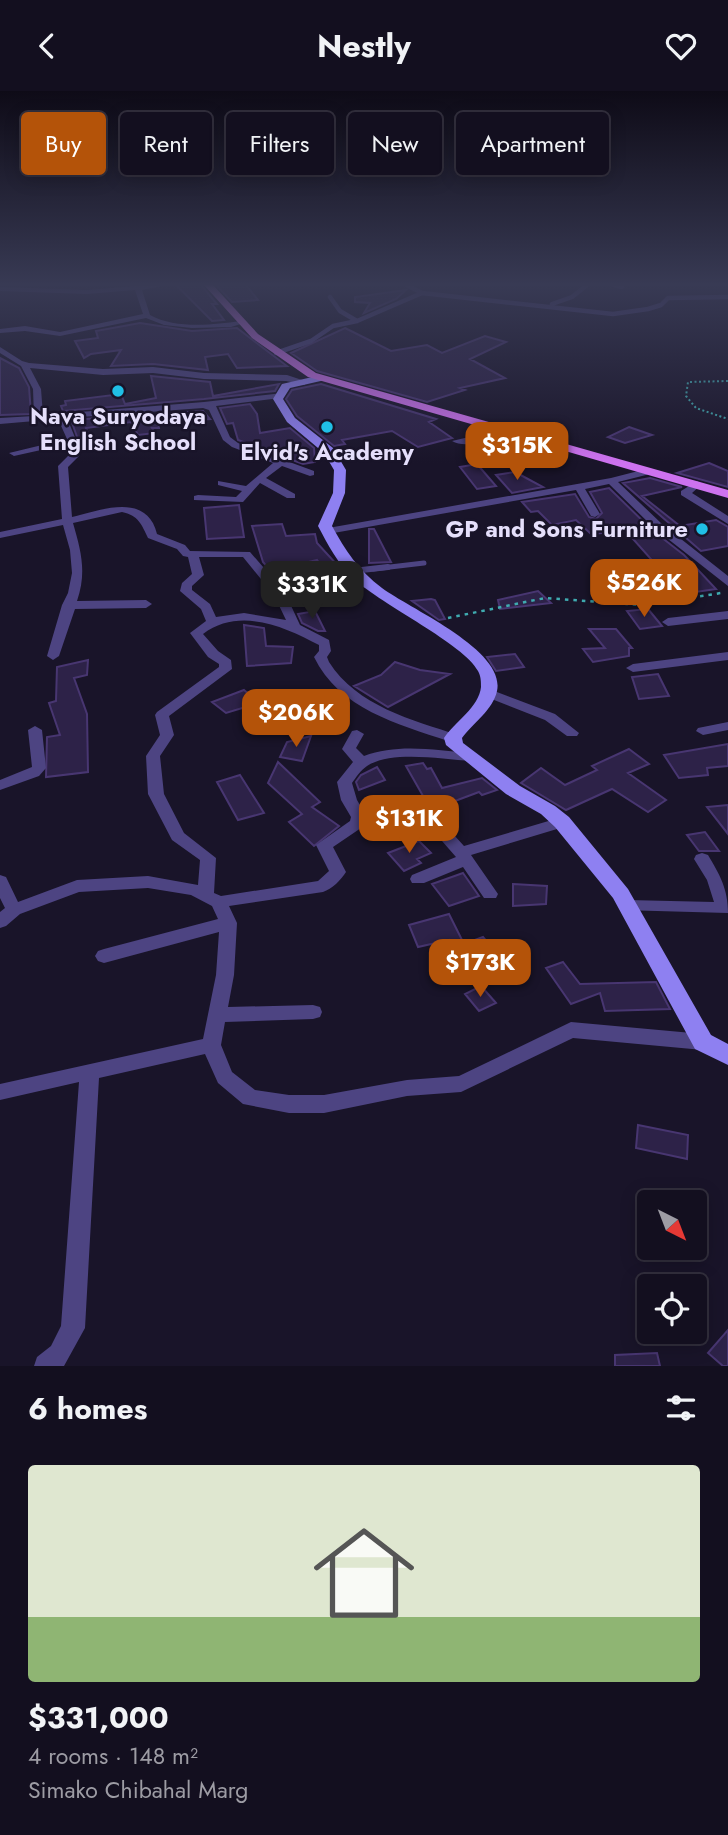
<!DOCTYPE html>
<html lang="en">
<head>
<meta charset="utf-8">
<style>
  :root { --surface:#130f1f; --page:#1c1828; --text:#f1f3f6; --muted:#9d9ca4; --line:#322f3d; --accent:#b45309 }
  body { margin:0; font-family:Jost,sans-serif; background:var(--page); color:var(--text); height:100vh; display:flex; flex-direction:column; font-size:26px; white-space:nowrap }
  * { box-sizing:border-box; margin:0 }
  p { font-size:23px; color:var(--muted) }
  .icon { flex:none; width:38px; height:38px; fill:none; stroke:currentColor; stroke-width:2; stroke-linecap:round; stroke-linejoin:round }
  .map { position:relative; height:1275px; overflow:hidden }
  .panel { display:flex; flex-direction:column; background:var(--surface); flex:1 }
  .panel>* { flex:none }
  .banner { position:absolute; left:21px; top:21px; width:686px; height:63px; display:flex; gap:14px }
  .needle { width:46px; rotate:138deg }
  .fabs { position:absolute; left:637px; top:1099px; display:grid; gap:14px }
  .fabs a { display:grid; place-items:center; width:70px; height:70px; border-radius:7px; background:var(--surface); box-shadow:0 4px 18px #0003,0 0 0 2px var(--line); font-size:35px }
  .price { position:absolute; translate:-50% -60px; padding:0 16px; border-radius:14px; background:var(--accent); color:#fff; font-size:23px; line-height:46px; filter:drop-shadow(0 2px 4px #0008) }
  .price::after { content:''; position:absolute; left:50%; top:42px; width:21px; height:16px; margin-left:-10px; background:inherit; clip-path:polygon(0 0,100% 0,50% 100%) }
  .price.active { background:#222; color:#fff }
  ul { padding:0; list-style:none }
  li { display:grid; align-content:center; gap:14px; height:371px; padding:0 28px }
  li+li { border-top:2px solid var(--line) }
  li span { display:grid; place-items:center; height:217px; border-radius:7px; color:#555 }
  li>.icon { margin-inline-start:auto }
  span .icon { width:126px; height:126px; fill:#fffc; stroke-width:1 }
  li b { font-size:30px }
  h2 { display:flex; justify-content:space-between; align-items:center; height:84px; padding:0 28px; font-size:30px }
  .pill { padding:0 24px; border-radius:7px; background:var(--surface); box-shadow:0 4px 18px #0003,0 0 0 2px var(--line); font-size:24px; line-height:63px }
  .pill.active { background:var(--accent); color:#fff }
  header { display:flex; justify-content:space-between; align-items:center; height:91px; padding:0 28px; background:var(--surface); font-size:32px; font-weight:700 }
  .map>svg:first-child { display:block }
</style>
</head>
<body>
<header><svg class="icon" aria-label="back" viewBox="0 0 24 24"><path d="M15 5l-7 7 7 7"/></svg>Nestly<svg class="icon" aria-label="heart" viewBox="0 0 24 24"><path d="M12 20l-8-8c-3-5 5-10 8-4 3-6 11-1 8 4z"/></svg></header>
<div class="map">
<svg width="728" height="1275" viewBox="0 0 728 1275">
  <rect width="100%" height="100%" fill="#191429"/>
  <path fill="#2d2248" stroke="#483671" stroke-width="2" d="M176 194H201L217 213H212L224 229 212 230Z
    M216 194H246L258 209 232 211Z
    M406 199 396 208 364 222 370 212 355 211V206Z
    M140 232 192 240 237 237 287 275 237 277 228 263 205 266 208 279 153 273 111 275 121 259 91 263 84 267 75 250 98 247 96 240Z
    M345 237 391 260 427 254 442 262 485 245 506 251 470 268 505 287 460 297 465 299 427 311 317 280 291 262Z
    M0 267 19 277 29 296 31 323 0 324Z
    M151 285 210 291 213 305 279 293 275 300 204 308 63 320 61 315 66 314 65 310 121 303 125 313 156 307Z
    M321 293 436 328 429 331 452 347 418 356 392 340 342 349 345 353 334 355 297 325 286 308 292 299Z
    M250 313 257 323 260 342 290 337 314 357 315 371 303 373 238 349 233 332 227 333 220 317Z
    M203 320 210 328 158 331 159 337H152L155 342 138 344 131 331 86 337 92 353 80 354 71 329Z
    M629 336 652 344 625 352 608 346Z
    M709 372 728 380V396L677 382Z
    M477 373 496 395 477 398 460 376Z
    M515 381 543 396 512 402 496 384Z
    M650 387 682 396 642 405 680 435 716 429 728 436V455L701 460 623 392Z
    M609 397 652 439 684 464 716 498 682 503 626 440 591 443 576 429 552 434 538 420 531 421 522 411 575 403 589 426 596 428 602 422 590 401Z
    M239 414 244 446 207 448 204 417Z
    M282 433 286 445 315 443 317 452 351 489 332 491 317 469 285 477 295 495 284 496 263 471 252 435Z
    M369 438H374L391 471 369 472Z
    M538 500 551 512 500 518 498 509Z
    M431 508 435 509 445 528 439 529 412 510Z
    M648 518 662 535 640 538 627 520Z
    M315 520 325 540H318L302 532 298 523Z
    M244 534 264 537 266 555 293 556 291 572 247 575Z
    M589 538H616L632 557H629V565L593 571 583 558 605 557Z
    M515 563 524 576 496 580 487 566Z
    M88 569 87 584 74 587 87 623 88 681 46 686 47 646 60 644 49 612 56 610 57 576Z
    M395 571 420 579 450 583 388 616 354 595 381 584Z
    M658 583 669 605 639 608 632 586Z
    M244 599 259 612 226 622 212 611Z
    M311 645 302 670 280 666 287 651Z
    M728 653V675L707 677 708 684 679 687 664 664Z
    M629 658 649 673 628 682 666 709 648 721 612 698 566 719 521 692 541 677 565 694 597 679 592 675Z
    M278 671 320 711 312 716 339 735 314 755 289 731 302 723 268 692Z
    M423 672 427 678 431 677 442 697 482 687 497 699 482 704 479 701 431 719 406 675Z
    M377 676 385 689 359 699 356 691 361 684Z
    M240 684 264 722 238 729 217 691Z
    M728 714V743L707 716Z
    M705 741 719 760H699L687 744Z
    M419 750 431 762 417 768 421 772 404 780 388 762Z
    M463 782 479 805 449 815 432 793Z
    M513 793 547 795 546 813 513 815Z
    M449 823 464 853 483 846 493 858 456 873 449 849 418 856 409 834Z
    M563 871 580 893 656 891 670 918 605 920 600 902 571 913 546 877Z
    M481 895 496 912 479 920 465 903Z
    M638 1034 688 1044 687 1068 636 1057Z
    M728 1239V1275H723L708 1262Z
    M657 1262 660 1275H615V1264Z"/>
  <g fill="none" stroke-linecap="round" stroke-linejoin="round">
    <path stroke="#3fabb0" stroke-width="2" stroke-dasharray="2 2.5" stroke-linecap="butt" d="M728 290 688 291 686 305 696 317 728 328"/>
    <path stroke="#3fabb0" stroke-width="2.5" stroke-dasharray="3.5 5" stroke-linecap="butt" d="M448 527 545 507 643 514 721 502"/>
    <path stroke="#4d4482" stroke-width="4.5" d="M407 194 422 202
      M614 194 622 196
      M330 206 340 220 357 230
      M552 213 572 206 587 194
      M276 262 311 250 333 235 357 230 422 202 613 223 648 218 661 214 668 207 728 206"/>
    <path stroke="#4d4482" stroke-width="5" d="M373 478 424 472"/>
    <path stroke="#4d4482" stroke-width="6" d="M353 480 388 476"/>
    <path fill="#4d4482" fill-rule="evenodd" d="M147 194H167L142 199 150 224C175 238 213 234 240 230L244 232 231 236 192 237 164 234 146 227 60 245 25 240 0 242V238L25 235 60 241 143 223 135 199 87 203 0 200V196L87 199Z
      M0 256 22 270 29 272 103 278 153 276 204 282 287 284 305 290V294L286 290 204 288 153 282 103 284 30 277 41 298 43 324 204 311 283 302 284 304 280 307 216 315 230 346 238 352 314 380V384L310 385 282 375 266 387 295 403V407H287L260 392 243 411 194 409V405L198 404 236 406 242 400 218 394V390L246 395 273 372 232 356 223 349 209 319 203 317 67 327 76 349 80 364 68 376 72 426C101 419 147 401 157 443L185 454 190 460 250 461 283 499 369 490 371 492 365 496 287 506 300 534 329 549 331 560 327 566 329 571C357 615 412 629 458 644L460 647 458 650H448C398 633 339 618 314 566L319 560V554C284 535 239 516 203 543L218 560 231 569 232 578 169 625 174 644 160 665 164 703 184 742 216 767 214 802 221 805 318 790 329 780 316 754 350 730 351 726 341 709 337 691 353 671 342 658 352 640 357 639 364 643 356 657 364 665C397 652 436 659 471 662L478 666 471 670C442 668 391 659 367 675 361 679 356 686 352 692L357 709 367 726 361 737 333 756 346 781C341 789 332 798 323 801L229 815 237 832 234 884 228 916 313 914 320 916 322 921 320 926 313 928 225 931 221 954 232 981 255 999 289 1004H324L407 989 459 985 571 931 703 943 710 946 712 951 710 956 703 959 573 947 461 1001 407 1005 324 1022H289L243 1013 218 992 205 963 99 987 85 1237 64 1275H34L37 1266 51 1255 61 1235 79 991 0 1009V993L203 948 216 884 219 841 104 872 98 870 95 865 98 860 104 858 218 828 212 815 191 804 148 797 79 801 20 823 6 835 0 837V821L5 817 0 807V784L6 786 18 811 77 789 148 785 198 794 200 769 172 749 148 703 146 665 160 644 155 624 157 621 219 576V573L208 566 190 542 206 530 201 518 180 500 182 492 192 483 188 466 183 465 177 458 148 447C142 434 138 424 122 421L73 432C81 460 87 481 77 510L146 509 152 513 146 517 75 518 59 565 53 569 47 565 62 514 68 502 72 482 70 459 63 434 0 447V441L62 428 58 375 70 363 68 353 14 365 9 362 67 348 58 328 0 333V327L34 325 33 298 21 275 0 262ZM199 466H243L274 504 286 529 244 522 216 526 210 513 192 499V495L204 484Z
      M507 337 512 340 510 342C494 347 467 359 452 350Z
      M546 350 549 351V355L474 371 469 368Z
      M650 377 655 380 654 382 618 391 662 433 728 485V495L654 437 609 393 585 398 600 423 595 426 591 425 576 399 328 443 323 440 328 437 611 387Z
      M697 390 702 393 692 402 728 425V433L681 404V400Z
      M728 520V528L668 535 662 531 668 527Z
      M728 561V569L633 581 626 577 633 573Z
      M489 598 555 623 579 642 577 645H567L545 629 484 605 482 602 484 599Z
      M728 631V639L703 644 696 640 698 637Z
      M35 635 42 639 46 677 39 685 0 699V689L32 676 28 639Z
      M429 721 434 722 464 755 562 726 567 727 570 731 567 735 471 764 498 803 496 807H484L463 776 424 792H412L410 788 412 784 456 766 421 726 424 722Z
      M702 762 708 764C720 784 728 798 728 822L621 819 619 815 621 811 627 809 714 811 707 789 694 768 696 764Z"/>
    <path fill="#8e80f1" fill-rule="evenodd" d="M321 284 326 287 325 289 290 297 283 308 295 327 333 357 346 379 345 402 332 435C345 459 359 480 382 497 410 518 506 559 497 600 493 619 473 632 462 647L463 652 520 695 555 715 569 726 628 798 711 944 728 953V974L695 958 613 807 555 736 541 723 506 703 446 654 444 647C455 631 479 616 481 596 481 591 481 585 478 580 464 553 382 514 354 488 338 473 328 454 318 435L333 402 334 379 324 362 287 331 273 308 282 293Z"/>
    <path fill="#cd72ef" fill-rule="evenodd" d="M204 194H213L258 243 316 282 728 399V407L308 286 252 247Z"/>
  </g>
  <linearGradient id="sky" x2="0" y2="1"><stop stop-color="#0e0b17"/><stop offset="0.52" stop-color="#383a54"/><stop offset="1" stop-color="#383a54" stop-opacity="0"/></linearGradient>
  <rect width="728" height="372" fill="url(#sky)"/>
  <g fill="#20bfe6" stroke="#191429" stroke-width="2.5">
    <circle cx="118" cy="300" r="7"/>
    <circle cx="327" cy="336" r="7"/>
    <circle cx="702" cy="438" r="7"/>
  </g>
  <g text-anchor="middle" stroke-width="5" stroke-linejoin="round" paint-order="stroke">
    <g font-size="23" font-weight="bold" fill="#e5dffb" stroke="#191429">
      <text x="118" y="333">Nava Suryodaya<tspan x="118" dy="26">English School</tspan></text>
      <text x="327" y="369">Elvid's Academy</text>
      <text x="688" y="446" text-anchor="end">GP and Sons Furniture</text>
    </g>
  </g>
</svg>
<div class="fabs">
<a><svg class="needle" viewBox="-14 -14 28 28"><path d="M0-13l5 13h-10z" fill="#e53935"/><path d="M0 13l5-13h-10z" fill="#9d9ca4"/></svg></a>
<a><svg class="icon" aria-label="locate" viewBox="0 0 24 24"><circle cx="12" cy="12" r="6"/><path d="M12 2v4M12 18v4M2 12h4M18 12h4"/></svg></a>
</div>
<b class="price" style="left:517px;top:391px">$315K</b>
<b class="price" style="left:644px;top:528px">$526K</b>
<b class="price active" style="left:312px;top:530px">$331K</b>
<b class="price" style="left:296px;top:658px">$206K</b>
<b class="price" style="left:409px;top:764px">$131K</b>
<b class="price" style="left:480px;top:908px">$173K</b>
<div class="banner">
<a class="pill active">Buy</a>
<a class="pill">Rent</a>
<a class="pill">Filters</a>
<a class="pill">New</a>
<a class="pill">Apartment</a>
</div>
</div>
<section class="panel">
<h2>6 homes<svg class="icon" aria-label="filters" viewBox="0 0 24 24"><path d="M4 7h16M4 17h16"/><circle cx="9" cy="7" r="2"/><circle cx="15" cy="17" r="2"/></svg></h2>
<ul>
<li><span style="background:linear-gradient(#dfe7d0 70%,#8fb573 0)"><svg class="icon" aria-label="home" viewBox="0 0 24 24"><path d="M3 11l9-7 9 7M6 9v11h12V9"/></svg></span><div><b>$331,000</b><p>4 rooms · 148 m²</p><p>Simako Chibahal Marg</p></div></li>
</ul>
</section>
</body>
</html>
